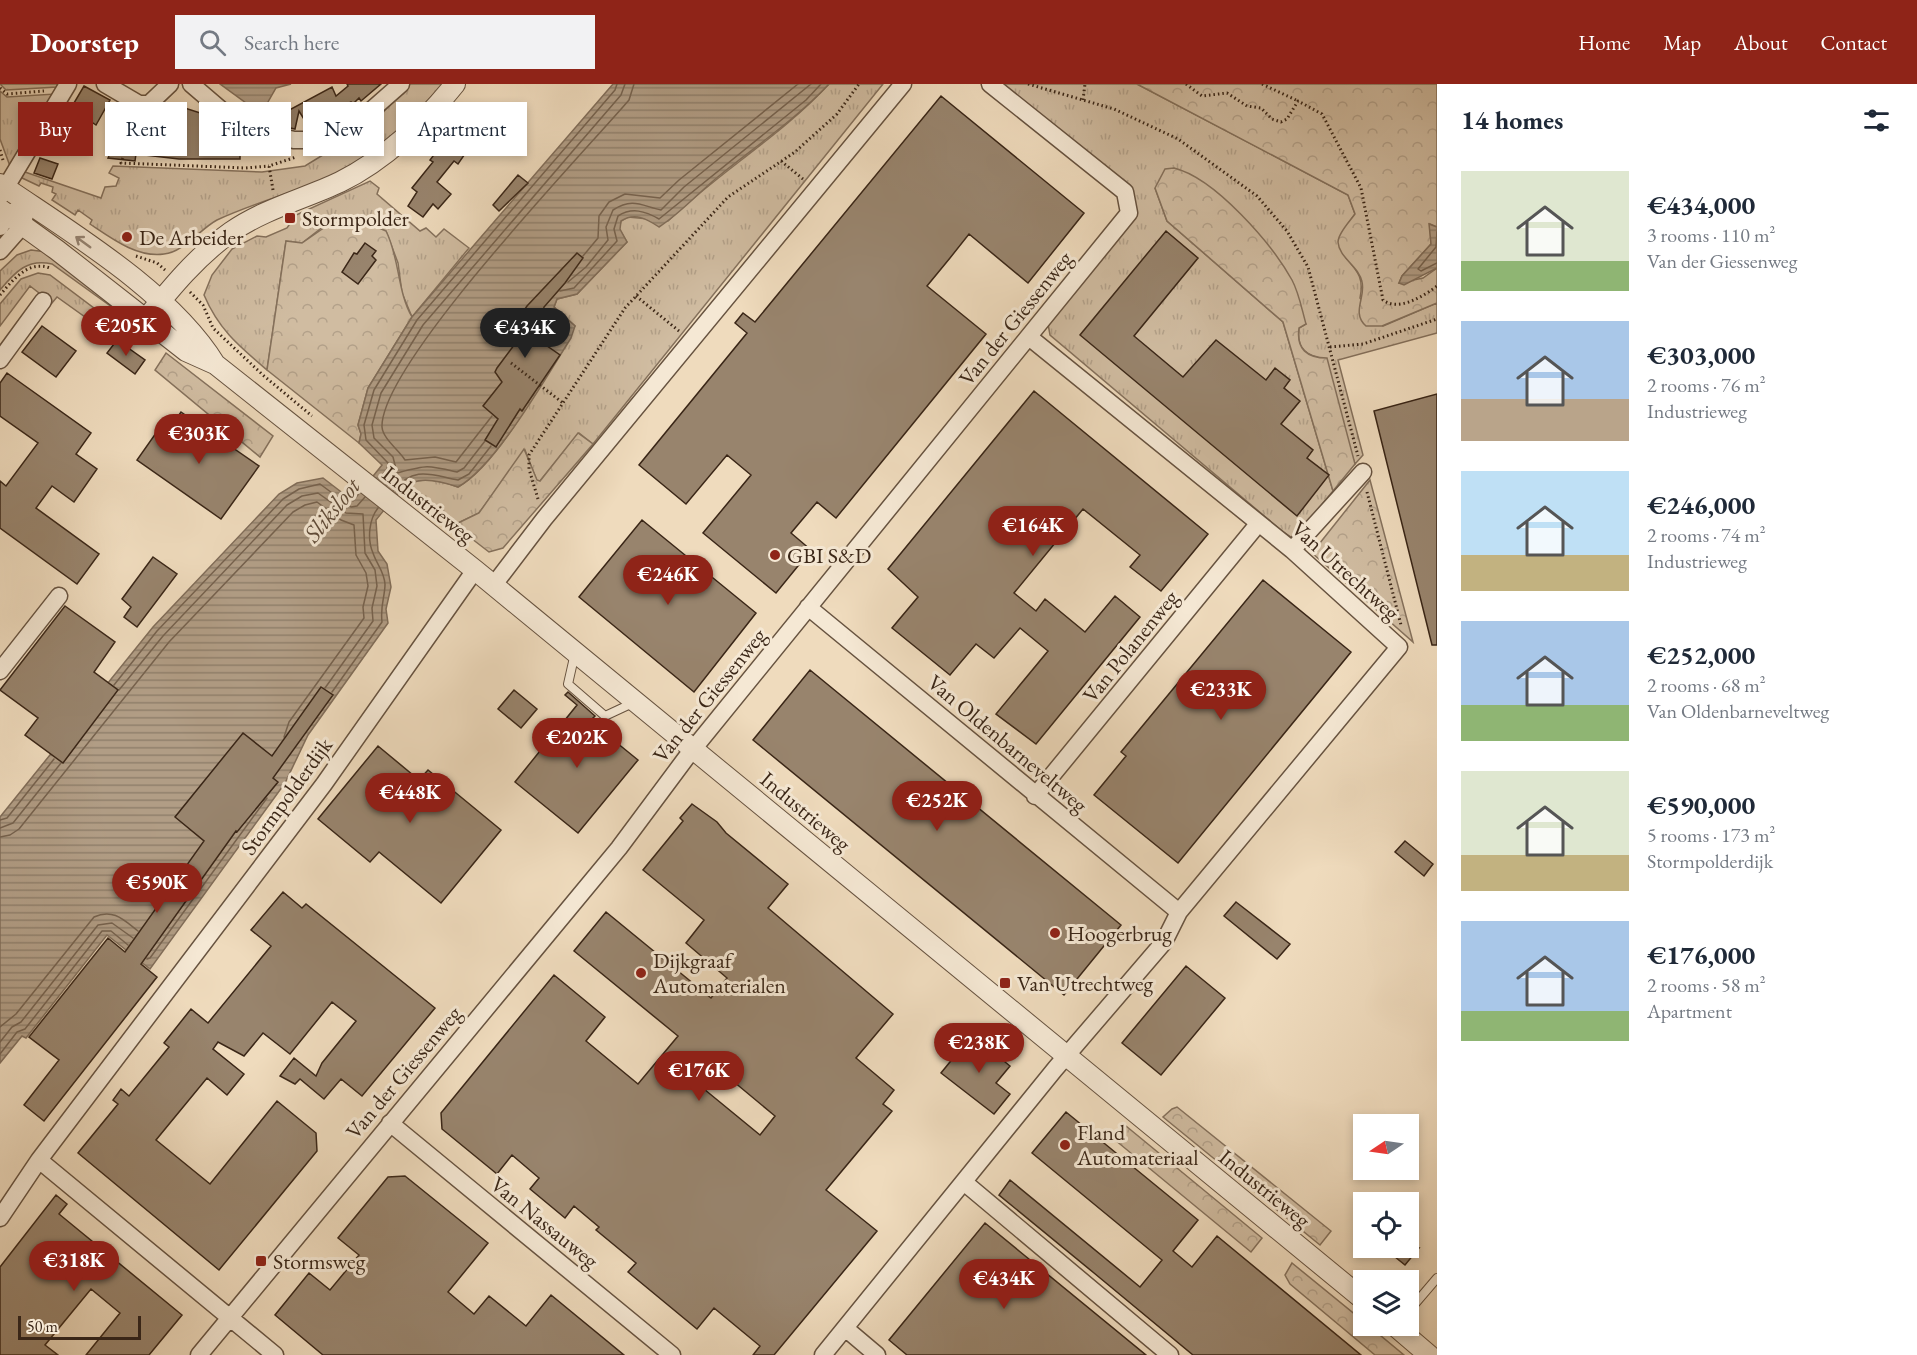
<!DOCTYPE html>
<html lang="en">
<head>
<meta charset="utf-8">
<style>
  :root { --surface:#fff; --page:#f2f2f3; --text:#1f2937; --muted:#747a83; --accent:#8f2418 }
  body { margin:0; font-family:"EB Garamond",serif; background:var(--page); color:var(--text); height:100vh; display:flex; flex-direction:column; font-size:22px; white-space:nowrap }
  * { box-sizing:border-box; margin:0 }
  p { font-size:20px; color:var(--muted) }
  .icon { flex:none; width:33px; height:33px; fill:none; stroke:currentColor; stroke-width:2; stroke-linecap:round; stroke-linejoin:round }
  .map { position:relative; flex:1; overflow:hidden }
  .drawer { display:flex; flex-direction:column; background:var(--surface); width:480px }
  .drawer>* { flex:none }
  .top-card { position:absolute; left:18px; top:18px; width:570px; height:54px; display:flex; gap:12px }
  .needle { width:39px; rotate:257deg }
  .controls { position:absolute; left:1353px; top:1030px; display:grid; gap:12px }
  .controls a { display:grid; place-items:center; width:66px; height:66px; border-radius:0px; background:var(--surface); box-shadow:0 3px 9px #0003; font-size:30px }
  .scale { position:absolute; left:18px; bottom:15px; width:123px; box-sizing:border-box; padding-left:6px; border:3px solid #3a2617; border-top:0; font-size:16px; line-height:21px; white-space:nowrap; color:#3a2617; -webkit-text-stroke:4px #f5e8d4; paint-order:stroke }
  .price { position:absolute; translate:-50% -51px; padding:0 14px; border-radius:21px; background:var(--accent); color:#fff; font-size:20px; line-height:39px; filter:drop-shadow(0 2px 3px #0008) }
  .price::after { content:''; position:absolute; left:50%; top:36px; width:18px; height:14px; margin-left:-9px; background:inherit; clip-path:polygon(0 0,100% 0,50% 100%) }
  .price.active { background:#222; color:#fff }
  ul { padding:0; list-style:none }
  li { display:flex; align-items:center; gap:18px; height:150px; padding:0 24px }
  li span { display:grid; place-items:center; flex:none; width:168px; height:120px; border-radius:0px; color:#555 }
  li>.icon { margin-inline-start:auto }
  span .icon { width:72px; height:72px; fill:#fffc; stroke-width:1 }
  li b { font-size:26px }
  h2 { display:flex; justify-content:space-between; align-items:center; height:72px; padding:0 24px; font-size:26px }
  .tag { padding:0 21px; border-radius:0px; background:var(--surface); box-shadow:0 3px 9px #0003; font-size:21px; line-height:54px }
  .tag.active { background:var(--accent); color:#fff }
  header { display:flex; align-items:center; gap:36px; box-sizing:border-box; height:84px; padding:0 30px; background:var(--accent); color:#fff }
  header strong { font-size:28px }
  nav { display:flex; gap:33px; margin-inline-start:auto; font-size:21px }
  .search { width:420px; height:54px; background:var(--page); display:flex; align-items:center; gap:15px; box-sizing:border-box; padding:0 21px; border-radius:0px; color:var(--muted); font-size:22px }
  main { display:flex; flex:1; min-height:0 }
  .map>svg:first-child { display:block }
</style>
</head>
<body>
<header>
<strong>Doorstep</strong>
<div class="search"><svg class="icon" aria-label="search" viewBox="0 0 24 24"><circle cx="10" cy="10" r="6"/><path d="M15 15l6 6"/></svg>Search here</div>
<nav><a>Home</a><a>Map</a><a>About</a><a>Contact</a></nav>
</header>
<main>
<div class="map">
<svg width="1437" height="1271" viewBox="0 0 1437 1271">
  <defs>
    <pattern id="grass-tufts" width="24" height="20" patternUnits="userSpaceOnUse" patternTransform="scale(1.5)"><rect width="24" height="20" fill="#d0bca1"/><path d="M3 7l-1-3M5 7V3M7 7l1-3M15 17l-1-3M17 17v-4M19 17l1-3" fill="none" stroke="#b3a18a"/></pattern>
    <pattern id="forest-crowns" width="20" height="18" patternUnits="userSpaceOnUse" patternTransform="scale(1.5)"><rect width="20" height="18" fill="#d0bca1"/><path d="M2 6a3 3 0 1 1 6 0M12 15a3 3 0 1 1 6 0" fill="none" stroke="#b3a18a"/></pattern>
    <pattern id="water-rules" width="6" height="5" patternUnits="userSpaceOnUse" patternTransform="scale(1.5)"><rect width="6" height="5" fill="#b19d85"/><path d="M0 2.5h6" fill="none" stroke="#91806c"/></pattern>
  </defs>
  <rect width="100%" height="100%" fill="#efdbbd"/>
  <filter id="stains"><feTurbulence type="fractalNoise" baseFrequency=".00333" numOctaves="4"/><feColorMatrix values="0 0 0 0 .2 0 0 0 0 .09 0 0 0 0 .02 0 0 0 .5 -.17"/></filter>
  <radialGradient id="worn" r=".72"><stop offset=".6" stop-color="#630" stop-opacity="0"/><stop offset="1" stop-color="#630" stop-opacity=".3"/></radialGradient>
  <path fill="url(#grass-tufts)" stroke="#85715c" stroke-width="1.5" d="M0 0H57V3L6 6Z
    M409 0H444C418 26 392 57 360 77 316 104 264 114 217 136 200 145 184 168 164 170 137 174 111 154 90 140L92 136 78 126 75 131 52 116 56 110 52 108 53 103 41 99 39 102 20 93 22 87 101 114 105 103 116 102 119 94 109 89 113 82 262 88 305 82 380 36 384 27Z
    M829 0H883L593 360 579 349 540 397H537L525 366 479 429 454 441 406 400C426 393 438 396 458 403 501 379 547 286 575 242L554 223 557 215 577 210 627 158 619 145 621 137 628 133 668 137C719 88 781 52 829 0Z
    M1002 0H1137L1348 111 1355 130 1347 141 1346 174C1359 188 1364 196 1360 214L1383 242 1437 219V249L1338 276 1363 371 1355 380 1319 274C1302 270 1297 260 1299 244L1306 240 1155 104 1167 137 1283 238 1333 407 1298 449 1291 453 1282 447 1050 251 1048 240 1132 138 1136 127Z
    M0 7 7 13 55 10 10 82 0 55Z
    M370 97 379 104 377 110 420 147 426 144 436 153 444 145 469 164 412 233 402 209 398 179 386 147 356 134 328 139 302 159 286 157 267 286C239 262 219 246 204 211L212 191 232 165 257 152 266 153 287 144 296 131Z
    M31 166 47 168 134 239 52 180C28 174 15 188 0 206V187L17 171Z
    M38 189 50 191 127 249 120 258 57 213 52 219 30 202 0 242V220L21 195Z"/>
  <path fill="url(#forest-crowns)" stroke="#85715c" stroke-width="1.5" d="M1137 0H1437V143L1430 140 1431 160 1402 192 1399 199 1423 194 1437 184V219L1382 242H1366C1351 229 1366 213 1362 198 1359 182 1339 174 1338 158 1338 149 1350 137 1355 130L1348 111Z
    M1174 84C1215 94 1272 160 1292 196 1299 209 1302 226 1306 240L1299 244C1296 265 1307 274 1327 274L1355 380 1333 407 1283 238 1167 137 1155 104 1165 85Z
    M338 134H356L386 147C400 175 397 207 412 233L368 304 358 341 361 350 359 359 267 286 286 157 302 159Z
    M166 269 273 352 260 373 155 286Z
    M578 349 593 360 503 464 489 468 454 441 479 429 524 365 537 396 540 397Z
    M1370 396 1413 558 1312 469Z
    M1177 1023 1331 1147 1320 1161 1163 1033 1172 1025Z
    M1126 1042 1262 1154 1251 1168 1115 1056Z
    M1292 1179 1363 1237 1364 1242H1369L1404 1271H1375L1290 1200 1285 1191Z"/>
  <path fill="url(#water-rules)" stroke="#816d59" stroke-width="1.5" d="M220 0H291L276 4 268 18V29L253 24Z
    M613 0H829C796 35 756 62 719 92 699 108 681 129 659 143 647 135 635 128 621 137L620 145 627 158 577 210 557 215 554 223 575 242 571 254C546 293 496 382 458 403 409 386 405 401 376 436L378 467 387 480 391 503 386 525 388 539 308 651 285 699 150 885 107 851 26 954 22 952 0 979V733L153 543 279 410 297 399 323 394 353 417 382 381 359 359 361 350 358 341 368 304 412 233Z
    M1429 140 1437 143V184L1404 201 1399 199 1402 192 1431 160Z"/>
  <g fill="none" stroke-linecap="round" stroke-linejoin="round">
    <path stroke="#76624e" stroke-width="1.5" d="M1437 148 1436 163 1418 185 1421 187 1437 179
      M583 172 598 154 599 132 609 118 625 110 660 114 679 96 798 0
      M568 198 586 183 608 156 606 143 613 126C633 113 642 122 661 126L684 103 811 0
      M560 207 574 204 617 157 614 145 618 132C632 123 645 127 659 135L806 16 821 0
      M492 332 456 378 435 373 405 376C399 366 383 355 382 343 380 281 581 72 629 16L634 0
      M485 357 464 384 457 388C426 381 428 381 397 389L393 373 374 354 372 341 381 309 423 241 621 11 625 0
      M379 395 387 385 388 379 366 356 364 341 374 306 417 236 615 6 617 0
      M393 407C415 381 431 391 458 396L469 390 491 362
      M114 601 157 547 283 415 299 405 320 400 351 423 357 422 365 413
      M119 606 163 552 287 421 302 412 318 409 346 429 363 430 365 469 375 486 377 502 372 524 373 537 325 604
      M332 608 382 538C380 521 385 513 385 500 384 487 377 481 373 469 367 455 369 435 378 424
      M0 736 7 734 54 675
      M0 744 13 739 61 679
      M0 753 10 751 19 745 169 558 293 428 305 421 317 418 341 436 354 441 356 471 366 489 368 502 363 523 364 534 289 638 284 653
      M147 875 150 874 267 714
      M0 943 16 930 94 833C113 824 124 836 138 847
      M0 958 12 943 21 938 98 841 112 839 133 854
      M0 970 17 948 25 945 102 847H111L128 861"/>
  </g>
  <path fill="#98846d" stroke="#3a2617" stroke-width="1.5" fill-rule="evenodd" d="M347 0H381L361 17 359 14 353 20 351 18 328 30 331 35 314 45H310L299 27 295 45 268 39 271 28 282 30 332 3 336 12 348 2Z
    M84 2 110 16 96 41 71 24Z
    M941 12 1084 129 1028 199 969 150 950 174 927 202 986 250 836 434 817 418 791 449 811 466 776 509 703 449 751 391 727 371 686 420 639 381 747 249 735 239 743 229 755 238Z
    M169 19 213 33 214 41H219V47L232 48V55H240V75H179L136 70 135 77 108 74 125 35 135 41 153 44 154 33 165 35Z
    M448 52 467 67 458 80 454 77 437 98 451 110 438 125 433 120 423 133 408 122 417 108 412 104 433 78 430 76Z
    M40 74 58 80 52 95 34 89Z
    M518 91 528 99 499 127 493 121Z
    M1166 147 1198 174 1134 252 1183 293 1216 256 1266 296 1275 284 1290 296 1284 304 1300 317 1281 340 1313 366 1307 374 1329 391 1297 432 1080 251Z
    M365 159 376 167 372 172 376 176 358 200 342 188 354 169 357 170Z
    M577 169 583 174 565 199 544 223 537 255 560 271 522 327 520 325 496 363 485 356 498 335 483 322 502 298 495 288 497 284 526 245 512 257 506 253 527 222Z
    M42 242 76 267 56 293 22 268Z
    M117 256 145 276 135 290 107 269Z
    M7 289 91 349 76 370 97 385 74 418 52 402 36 424 99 470 77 500 0 444V397L6 402 38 359 0 332V299Z
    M1034 307 1208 450 1161 507 1130 483 1140 471 1083 425 1014 509 1036 527 1045 515 1085 548 1115 512 1140 533 1036 660 996 630 1048 567 1020 544 994 574 976 560 950 591 892 544 918 513 888 485Z
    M1437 310V561H1432L1374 327Z
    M181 328 259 382 221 435 137 376 156 349 163 354Z
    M642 436 756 529 694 608 579 513Z
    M153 473 177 490 137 543 124 533 131 523 122 515Z
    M1263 496 1351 568 1178 779 1094 711 1126 672 1121 668Z
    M65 522 115 558 94 588 118 606 63 679 25 651 38 634 0 606Z
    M810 586 1121 841 1064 911 753 656Z
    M321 603 333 611 273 694 278 698 237 748 236 747 141 880 157 893 44 1037 24 1021 59 976 29 953 108 854 125 868 204 757 175 733 243 649 272 672Z
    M514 606 537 625 521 644 498 625Z
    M568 608 595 632 590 637 638 676 578 749 515 698 577 621 565 611Z
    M378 662 419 696 428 686 501 746 441 819 379 768 370 778 318 735Z
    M692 720 717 738 726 749 788 800 768 824 893 930 856 974 894 1006 883 1020 892 1027 826 1106 877 1147 774 1271H753L760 1262 714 1224 697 1245 628 1188 636 1179 596 1146 599 1143 574 1122 565 1134 530 1105 539 1094 512 1071 497 1090 442 1045 441 1029 554 891 605 933 586 957 638 1000 678 952 574 867 606 828 711 914 727 894 686 859 704 836 643 786 683 737 680 734ZM698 968 775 1032 760 1051 682 987Z
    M1405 757 1433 780 1424 792 1395 768Z
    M283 808 302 824 306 820 435 924 362 1012 341 995 324 1015 300 995 295 1000 280 992 294 974 316 992 322 979 356 937 332 918 290 970 263 949 244 972 218 958 213 965 244 990 227 1011 207 994 156 1056 210 1100 277 1017 316 1049 317 1067 219 1186 78 1069 118 1020 113 1016 121 1005 129 1012 169 963 164 959 191 925 208 939 271 862 251 846Z
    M1236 818 1290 860 1277 875 1224 832Z
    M1186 882 1225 914 1161 991 1122 959Z
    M972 951 1010 982 996 999 1010 1010 994 1030 941 989Z
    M1066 1028 1198 1136 1173 1167 1192 1183 1217 1152 1361 1271H1193L1094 1189 999 1111 1010 1096 1140 1203 1162 1176 1032 1069Z
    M405 1092 488 1159 448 1208 474 1230 489 1212 526 1242 551 1211 624 1271H323L275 1231 309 1189 330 1206 359 1171 338 1154 388 1093Z
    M56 1111 67 1120 59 1130 182 1231 149 1271H86L120 1229 91 1205 45 1261 58 1271H0V1183Z
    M985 1139 1024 1171 1146 1271H907L889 1256Z
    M1384 1164H1419L1405 1181Z"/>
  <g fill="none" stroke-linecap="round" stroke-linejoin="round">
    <g stroke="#675340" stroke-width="10">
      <path id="service" d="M575 569 568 600 605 632 635 618
        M1408 1228 1437 1194"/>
    </g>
    <g stroke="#675340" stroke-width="19">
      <path id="minor" d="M105 0 139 20H149L170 0
        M191 0 233 36 249 45 294 56H319L339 49 359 37 401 0
        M0 113 68 0
        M0 143 8 131 19 124
        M0 167 23 141 27 119
        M0 276 43 217
        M1292 466 1363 388
        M493 502 544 435 903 0
        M808 523 1179 828
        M0 587 59 512
        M1035 712 1258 440
        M390 1039 672 1271
        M39 1076 275 1271
        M965 1099 1170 1271
        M0 1134 39 1076 324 700 475 486
        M845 1244 877 1271
        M199 1271 619 764 686 674 1129 129 1125 108 990 0
        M823 1271 1055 985 1164 858 1179 828 1399 563 1292 466 1029 253"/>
    </g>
    <g stroke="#675340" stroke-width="22">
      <path id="tertiary" d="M0 100C70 148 170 207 215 280
        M0 125 57 166 186 267 215 280 475 486 1364 1216
        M145 236C171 204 197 172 231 148 264 125 304 115 340 98 383 77 425 38 455 0
        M1395 1242 1429 1271"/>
    </g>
    <path stroke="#3a2617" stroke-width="3" stroke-dasharray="1.5 3" stroke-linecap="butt" d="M1028 0 1114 25 1178 55 1257 112 1287 147 1308 183 1358 372
      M1186 0 1202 12 1227 9 1247 22 1261 24 1272 35 1281 38 1287 35 1298 17 1322 30 1361 104 1383 216C1398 228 1424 212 1437 202
      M1262 0 1298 17
      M0 4 7 10 44 7
      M1083 16 1085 0
      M137 36 121 79 246 84 269 82
      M0 66 3 76
      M781 77 803 95
      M273 106 269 82 296 73
      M136 172 157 179 165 186
      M190 208 203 221 213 244 264 292 312 332
      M0 211C13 196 28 176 50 184
      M636 212 679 247
      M1330 263 1363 260 1437 235
      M511 279 563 319
      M1367 408 1401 541
      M538 415 529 385V371L625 224 728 113 795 68 837 30 859 0"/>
    <use href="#service" stroke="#f5e8d4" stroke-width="8"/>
    <use href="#minor" stroke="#f5e8d4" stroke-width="16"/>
    <use href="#tertiary" stroke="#f5e8d4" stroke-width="20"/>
  </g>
  <defs><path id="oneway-shaft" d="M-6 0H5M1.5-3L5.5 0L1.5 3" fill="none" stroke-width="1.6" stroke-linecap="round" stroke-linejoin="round" transform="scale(1.5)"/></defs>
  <use stroke="#988776" href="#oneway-shaft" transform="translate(83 158) rotate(-144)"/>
  <g fill="#8f2418" stroke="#f5e8d4" stroke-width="2">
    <rect x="284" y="128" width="12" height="12" rx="3"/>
    <circle cx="127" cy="153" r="6"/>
    <circle cx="775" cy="471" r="6"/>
    <circle cx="1055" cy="849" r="6"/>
    <circle cx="641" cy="889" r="6"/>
    <rect x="999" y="893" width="12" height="12" rx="3"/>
    <circle cx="1065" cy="1061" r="6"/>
    <rect x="255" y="1171" width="12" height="12" rx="3"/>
  </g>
  <g text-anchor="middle" stroke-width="6" stroke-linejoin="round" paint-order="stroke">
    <g font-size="22" fill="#3a2617" stroke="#f5e8d4" text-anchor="start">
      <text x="302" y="142">Stormpolder</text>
      <text x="139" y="161">De Arbeider</text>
      <text x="787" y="479">GBI S&amp;D</text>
      <text x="1067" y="857">Hoogerbrug</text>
      <text x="653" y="884">Dijkgraaf<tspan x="653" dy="25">Automaterialen</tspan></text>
      <text x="1017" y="907">Van Utrechtweg</text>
      <text x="1077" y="1056">Fland<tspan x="1077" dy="25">Automateriaal</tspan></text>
      <text x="273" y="1185">Stormsweg</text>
    </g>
    <g font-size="22" fill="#3a2617" stroke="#f5e8d4">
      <text transform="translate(1015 234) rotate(-51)" y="8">Van der Giessenweg</text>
      <text transform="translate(429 420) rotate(38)" y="8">Industrieweg</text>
      <text transform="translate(1346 486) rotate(42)" y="8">Van Utrechtweg</text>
      <text transform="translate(1130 562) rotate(-51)" y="8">Van Polanenweg</text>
      <text transform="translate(709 611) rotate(-51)" y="8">Van der Giessenweg</text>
      <text transform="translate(1008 659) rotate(40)" y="8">Van Oldenbarneveltweg</text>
      <text transform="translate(286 712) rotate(-54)" y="8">Stormpolderdijk</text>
      <text transform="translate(806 727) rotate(40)" y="8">Industrieweg</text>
      <text transform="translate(403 988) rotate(-50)" y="8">Van der Giessenweg</text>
      <text transform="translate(1265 1104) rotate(39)" y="8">Industrieweg</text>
      <text transform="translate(545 1138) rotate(39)" y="8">Van Nassauweg</text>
    </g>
    <g font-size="24" font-style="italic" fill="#5e4a38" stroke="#f5e8d4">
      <text transform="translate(332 426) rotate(-51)" y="8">Sliksloot</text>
    </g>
  </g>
  <rect width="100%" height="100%" filter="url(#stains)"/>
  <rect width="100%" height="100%" fill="url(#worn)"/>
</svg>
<div class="controls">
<a><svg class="needle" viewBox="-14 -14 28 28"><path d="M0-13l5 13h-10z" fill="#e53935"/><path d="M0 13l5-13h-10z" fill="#747a83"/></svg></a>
<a><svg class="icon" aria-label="locate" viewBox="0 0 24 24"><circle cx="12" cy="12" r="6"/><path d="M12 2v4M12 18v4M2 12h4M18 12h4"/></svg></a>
<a><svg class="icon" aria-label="layers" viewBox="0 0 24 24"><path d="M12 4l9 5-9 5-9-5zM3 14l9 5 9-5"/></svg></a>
</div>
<div class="scale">50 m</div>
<b class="price" style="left:126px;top:273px">€205K</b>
<b class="price active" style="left:525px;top:275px">€434K</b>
<b class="price" style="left:199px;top:381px">€303K</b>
<b class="price" style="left:1033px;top:473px">€164K</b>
<b class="price" style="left:668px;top:522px">€246K</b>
<b class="price" style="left:1221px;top:637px">€233K</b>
<b class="price" style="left:577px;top:685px">€202K</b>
<b class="price" style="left:410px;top:740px">€448K</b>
<b class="price" style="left:937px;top:748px">€252K</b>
<b class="price" style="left:157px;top:830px">€590K</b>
<b class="price" style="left:979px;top:990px">€238K</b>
<b class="price" style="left:699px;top:1018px">€176K</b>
<b class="price" style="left:74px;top:1208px">€318K</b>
<b class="price" style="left:1004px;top:1226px">€434K</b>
<div class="top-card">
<a class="tag active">Buy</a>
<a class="tag">Rent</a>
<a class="tag">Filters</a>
<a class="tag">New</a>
<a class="tag">Apartment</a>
</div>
</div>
<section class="drawer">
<h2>14 homes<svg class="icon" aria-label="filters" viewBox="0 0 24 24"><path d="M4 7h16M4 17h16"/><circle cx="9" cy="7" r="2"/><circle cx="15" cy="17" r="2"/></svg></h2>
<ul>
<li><span style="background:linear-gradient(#dfe7d0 75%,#8fb573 0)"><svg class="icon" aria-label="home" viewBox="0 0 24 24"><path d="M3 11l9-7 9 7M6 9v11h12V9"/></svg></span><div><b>€434,000</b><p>3 rooms · 110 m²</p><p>Van der Giessenweg</p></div></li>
<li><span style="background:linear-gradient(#a9c7e8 65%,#b9a48a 0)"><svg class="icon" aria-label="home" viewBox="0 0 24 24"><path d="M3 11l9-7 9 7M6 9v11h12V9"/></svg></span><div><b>€303,000</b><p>2 rooms · 76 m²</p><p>Industrieweg</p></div></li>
<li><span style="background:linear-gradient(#bfe0f5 70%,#c2b280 0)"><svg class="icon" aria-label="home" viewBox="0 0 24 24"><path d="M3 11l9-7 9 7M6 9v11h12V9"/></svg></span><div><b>€246,000</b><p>2 rooms · 74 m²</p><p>Industrieweg</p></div></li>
<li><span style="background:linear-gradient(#a9c7e8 70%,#8fb573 0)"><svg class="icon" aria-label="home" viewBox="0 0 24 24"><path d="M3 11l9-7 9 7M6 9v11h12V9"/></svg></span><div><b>€252,000</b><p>2 rooms · 68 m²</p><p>Van Oldenbarneveltweg</p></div></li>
<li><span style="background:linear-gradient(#dfe7d0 70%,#c2b280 0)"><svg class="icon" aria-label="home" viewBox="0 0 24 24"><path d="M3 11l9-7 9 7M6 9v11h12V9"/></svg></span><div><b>€590,000</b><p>5 rooms · 173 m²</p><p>Stormpolderdijk</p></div></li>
<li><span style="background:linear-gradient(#a9c7e8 75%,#8fb573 0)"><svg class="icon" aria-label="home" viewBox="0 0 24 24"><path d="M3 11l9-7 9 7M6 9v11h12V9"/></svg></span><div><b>€176,000</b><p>2 rooms · 58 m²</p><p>Apartment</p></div></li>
</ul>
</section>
</main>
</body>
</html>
